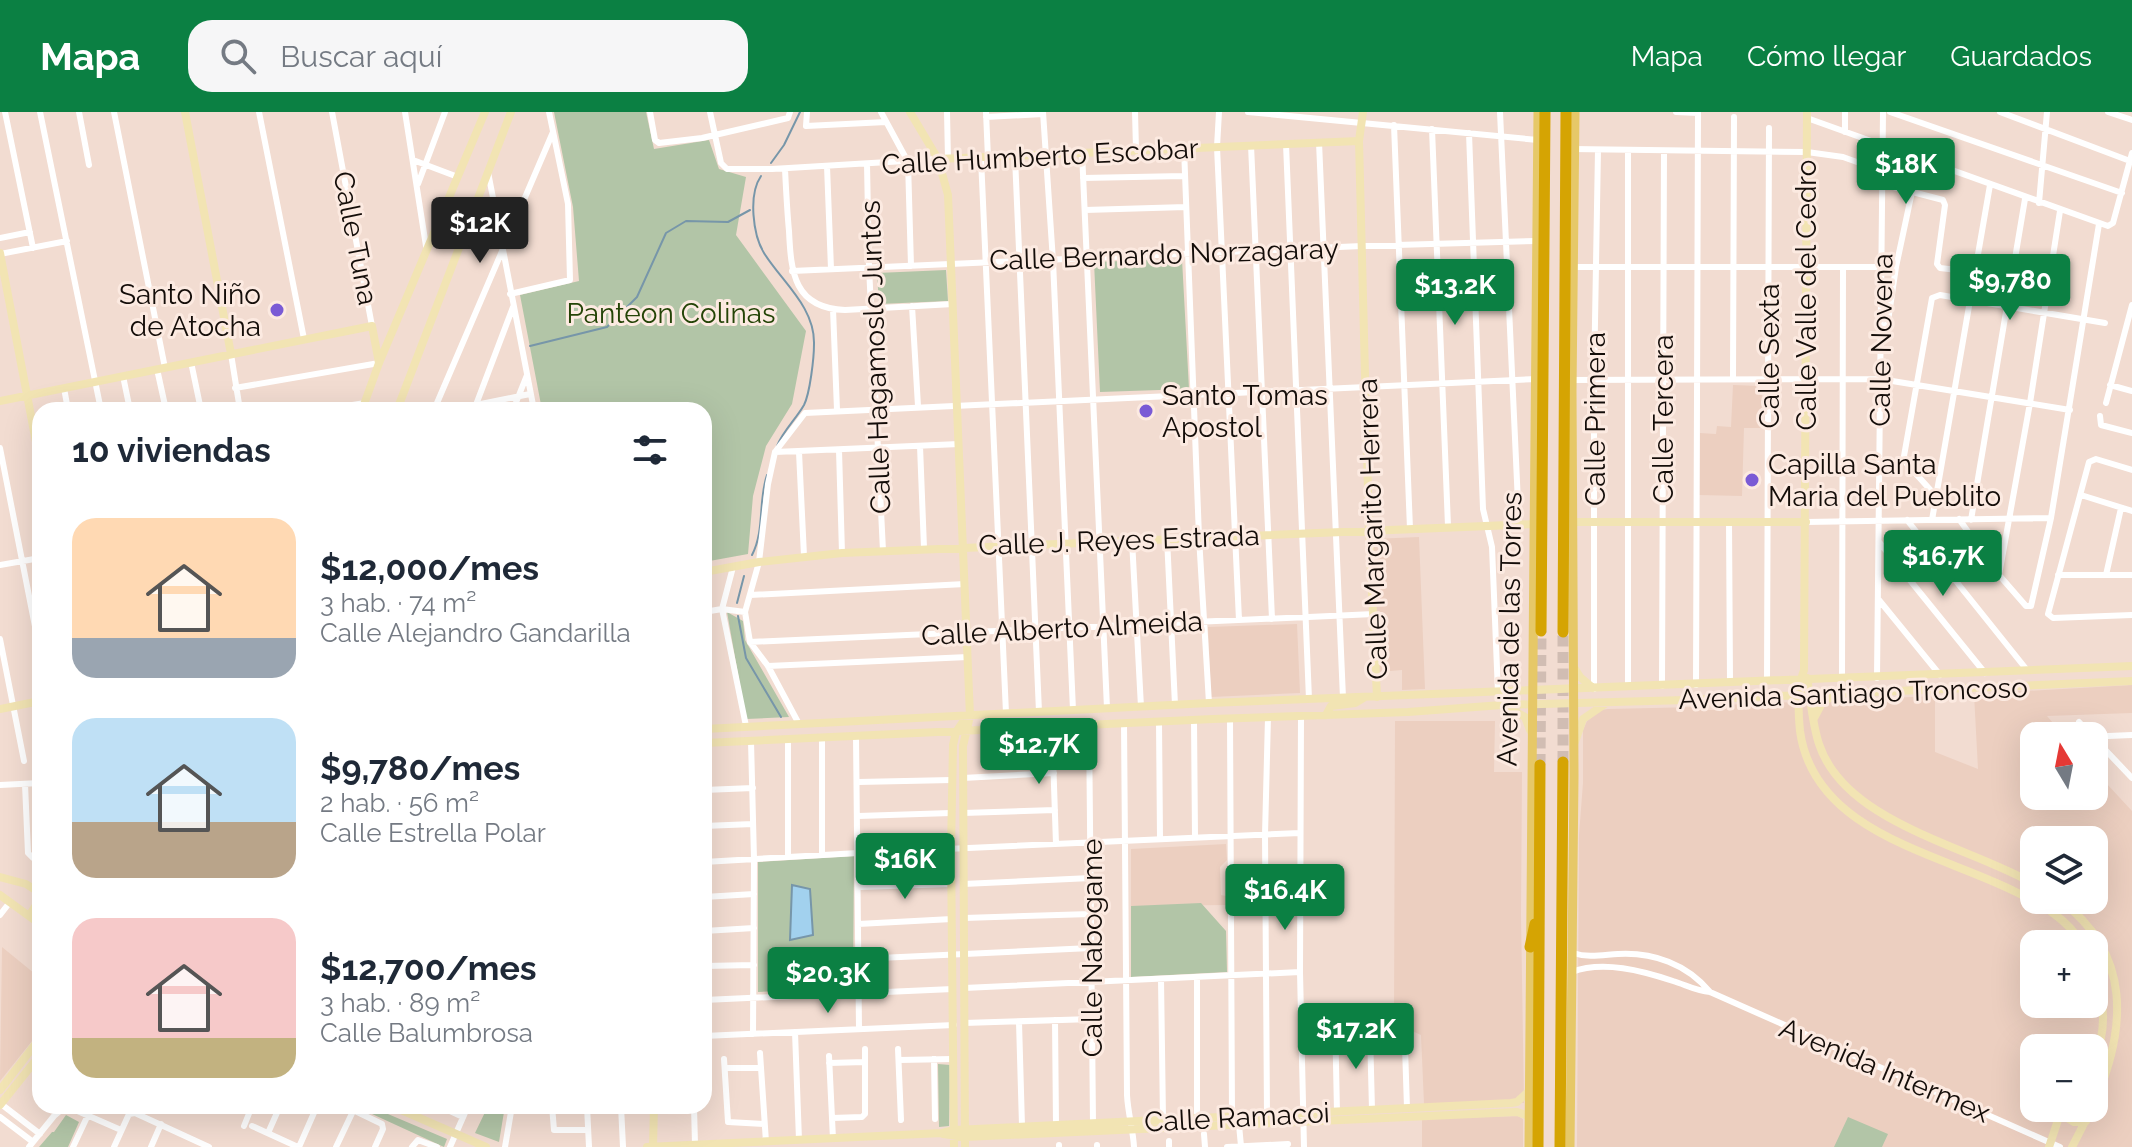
<!DOCTYPE html>
<html lang="es">
<head>
<meta charset="utf-8">
<style>
  :root { --surface:#fff; --page:#f6f6f7; --text:#1f2937; --muted:#747a83; --accent:#0b8043 }
  body { margin:0; font-family:Raleway,sans-serif; background:var(--page); color:var(--text); height:100vh; display:flex; flex-direction:column; font-size:30px; white-space:nowrap }
  * { box-sizing:border-box; margin:0 }
  p { font-size:26px; color:var(--muted) }
  .icon { flex:none; width:44px; height:44px; fill:none; stroke:currentColor; stroke-width:2; stroke-linecap:round; stroke-linejoin:round }
  .map { position:relative; flex:1; overflow:hidden }
  .details { position:absolute; left:32px; top:290px; width:680px; height:712px; display:flex; flex-direction:column; background:var(--surface); border-radius:24px; box-shadow:0 8px 32px #0002 }
  .details>* { flex:none }
  .needle { width:52px; rotate:350deg }
  .buttons { position:absolute; left:2020px; top:610px; display:grid; gap:16px }
  .buttons a { display:grid; place-items:center; width:88px; height:88px; border-radius:16px; background:var(--surface); box-shadow:0 8px 32px #0002; font-size:40px }
  .price { position:absolute; translate:-50% -68px; padding:0 18px; border-radius:8px; background:var(--accent); color:#fff; font-size:26px; line-height:52px; filter:drop-shadow(0 2px 4px #0008) }
  .price::after { content:''; position:absolute; left:50%; top:48px; width:24px; height:18px; margin-left:-12px; background:inherit; clip-path:polygon(0 0,100% 0,50% 100%) }
  .price.selected { background:#222; color:#fff }
  ul { padding:0; list-style:none }
  li { display:flex; align-items:center; gap:24px; height:200px; padding:0 40px }
  li span { display:grid; place-items:center; flex:none; width:224px; height:160px; border-radius:24px; color:#555 }
  li>.icon { margin-inline-start:auto }
  span .icon { width:96px; height:96px; fill:#fffc; stroke-width:1 }
  li b { font-size:34px }
  h2 { display:flex; justify-content:space-between; align-items:center; height:96px; padding:0 40px; font-size:34px }
  header { display:flex; align-items:center; gap:48px; box-sizing:border-box; height:112px; padding:0 40px; background:var(--accent); color:#fff }
  header strong { font-size:38px }
  nav { display:flex; gap:44px; margin-inline-start:auto; font-size:28px }
  .search { width:560px; height:72px; background:var(--page); display:flex; align-items:center; gap:20px; box-sizing:border-box; padding:0 28px; border-radius:24px; color:var(--muted); font-size:30px }
  .map>svg:first-child { display:block }
</style>
</head>
<body>
<header>
<strong>Mapa</strong>
<div class="search"><svg class="icon" aria-label="search" viewBox="0 0 24 24"><circle cx="10" cy="10" r="6"/><path d="M15 15l6 6"/></svg>Buscar aquí</div>
<nav><a>Mapa</a><a>Cómo llegar</a><a>Guardados</a></nav>
</header>
<div class="map">
<svg width="2132" height="1035" viewBox="0 0 2132 1035">
  <rect width="100%" height="100%" fill="#f2dcd1"/>
  <path fill="#eccfc0" fill-rule="evenodd" d="M1733 273 1759 274 1762 281 1761 316H1744L1742 384 1699 383 1700 321 1716 322 1717 314 1731 315Z
    M1419 425 1425 577 1402 578V558L1379 560 1373 427Z
    M1297 512 1300 581 1211 585 1208 515Z
    M2132 573V601L2047 604 2064 624H2034V684H2094V658L2132 699V1035H1577L1579 723 1583 671V618L1587 609 1601 598 1608 597 1697 595V598H1713L1724 593 1935 584V640L1978 657 1974 582ZM2034 728H2094V788H2034ZM2034 832H2094V892H2034ZM2034 936H2094V996H2034Z
    M1395 609H1495L1494 660H1522L1521 803 1524 991 1424 992 1421 923 1394 911Z
    M1226 732 1227 748 1220 755 1221 783 1226 784V793L1131 794V737Z
    M2 835 40 866V919L0 969Z
    M1518 1004 1523 1007V1035H1422V1007Z"/>
  <path fill="#b2c5a7" d="M554 0H646L654 37 709 28 719 57 746 65 736 123 806 219 792 292 766 334 753 384 748 442 704 450V298H542L520 183 579 169 573 95Z
    M1182 147 1189 277 1100 280 1094 150Z
    M946 158 948 189 879 192 877 161Z
    M727 500 743 509 745 528 789 605 746 607Z
    M854 744 853 875 758 880V750Z
    M1201 791 1226 819 1227 860 1131 865V794Z
    M938 952 950 953 949 1014 939 1015Z
    M360 994H369L447 1027 444 1035 359 996Z
    M488 994H505L499 1030 475 1021Z
    M66 1003 79 1010 68 1035H39L52 1020H54Z
    M1848 1005 1888 1022 1882 1035H1834Z"/>
  <path fill="#a2d1ee" stroke="#7796a9" stroke-width="2" d="M792 773 810 777 813 823 790 828Z"/>
  <g fill="none" stroke-linecap="round" stroke-linejoin="round">
    <path stroke="#7796a9" stroke-width="2" d="M771 51 784 33 800 0
      M761 64C748 83 753 123 764 141 782 170 815 195 814 232 814 246 810 281 804 293 796 307 783 319 777 334
      M530 234 607 215 637 185 666 121 686 109 728 110 750 98
      M752 443C765 418 758 389 767 363
      M737 491 744 464
      M738 504 746 546 781 605"/>
    <path stroke="#d1bdb3" stroke-width="11" stroke-dasharray="11 5.5" stroke-linecap="butt" d="M1563 650V520
      M1540 653 1541 519"/>
    <path stroke="#fff" stroke-width="6" d="M5 0 33 136
      M40 0 101 298
      M79 0 89 53
      M114 0 165 256
      M259 0 304 227
      M332 0 372 214
      M405 0 426 134
      M650 0 655 28 659 31 702 26 788 6 790 0
      M710 0 721 51 727 57H772L938 47
      M807 0 806 14 886 10
      M881 0 908 50 911 154
      M947 0 948 47
      M986 0 988 46
      M1043 0 1053 149 1073 598
      M1135 0 1136 37
      M1219 0 1217 35 1239 508
      M1248 0 1538 28
      M1500 0 1519 413
      M1676 0 1698 1 1696 573
      M1845 0V20
      M1890 0 2122 81
      M2000 0 2130 49
      M2108 0 2132 8
      M986 5 1043 2
      M1807 6 2108 114 2113 111 2132 41
      M1394 13 1410 417
      M1432 17 1448 414
      M1469 21 1483 397 1492 435 1498 581
      M1319 30 1343 586
      M1286 32 1309 587
      M1251 33 1272 507
      M1184 36 1199 425 1209 591
      M1572 37 1807 40 1843 45 1882 59
      M1082 40 1107 596
      M1015 45 1039 600
      M981 46 1006 601
      M413 48 458 65
      M867 52 869 155 883 439
      M827 54 831 157
      M785 57C786 77 787 98 789 119 791 161 794 196 845 198L953 192
      M488 60 534 298
      M1083 66 1184 64
      M418 72 445 0
      M1882 72 1943 88 1945 93 1937 152 1940 156 1975 160
      M2039 91 2047 0
      M1085 98 1186 95
      M0 126 30 120
      M0 142 67 129
      M1574 155H1896
      M792 159 1362 134 1537 129
      M510 182 570 168 568 92 549 0
      M912 194 918 294
      M833 197 837 298
      M1881 227 1888 209 1896 155 1919 47
      M231 242 240 298
      M191 250 201 298
      M157 257 166 298
      M123 264 130 298
      M1733 267 1734 5
      M1568 268 1880 267 2070 298
      M2110 273 2132 279
      M64 276 68 298
      M235 276 379 251
      M2106 291 2132 193
      M321 298 365 291
      M434 298 553 20
      M451 298 530 282
      M474 298 513 195
      M513 298 527 263
      M2100 304 2101 313 2132 321
      M920 334 924 436
      M0 336 40 540
      M839 338 842 441
      M775 340 959 332
      M799 340 804 444
      M2132 358 2096 347 2089 350 2048 502 2053 506 2132 503
      M1935 383 1907 352 1904 344 1932 186 1940 183 2105 211
      M2081 383 2132 399
      M1959 407 1999 463 2026 494H2031L2051 406 2099 112
      M1907 408 2027 558
      M1932 408 1990 73
      M1971 408 2025 87
      M1729 409 1730 571
      M1806 410 2051 406
      M1167 426 1175 593
      M1132 428 1141 595
      M1879 430 1985 561
      M0 453 40 446
      M733 455 722 497 746 614
      M1999 463 2030 291 2060 99
      M2058 463H2132
      M2106 463 2121 396
      M750 483 965 472
      M1879 488 1940 563
      M704 500 722 497 745 500
      M0 527 24 649
      M750 530 1374 502
      M768 554 968 545
      M1877 566 1883 0
      M1842 567 1843 155
      M1767 569 1769 16
      M1662 574 1664 39
      M1628 575V38
      M1594 577V267L1598 38
      M1301 604 1300 860 1304 1035
      M1230 606 1232 1004
      M1194 608 1195 725
      M1159 609 1160 726
      M2079 610 2092 624
      M1124 611 1127 983C1128 1002 1133 1017 1134 1035
      M799 612 768 554 750 530 745 500 759 450 768 372 775 340 805 301 1537 267
      M1089 612 1093 1011
      M1052 615 1056 732
      M856 624 859 917
      M2108 624 2132 623
      M2094 626 2132 666
      M788 628V745
      M751 629 754 747 753 922
      M963 666 1054 661
      M858 670 952 668
      M25 672 28 741 33 746 40 740
      M0 673 40 671
      M704 678 753 676
      M963 701 1055 698
      M858 704 951 701
      M704 714 753 712
      M822 743V626
      M704 750 858 741 1300 721
      M963 772 1091 766
      M858 775 952 772
      M704 785 754 782
      M0 803 10 790
      M964 806 1091 802
      M858 812 952 807
      M704 819 754 816
      M1573 841C1588 846 1602 843 1618 842 1653 840 1687 852 1710 880
      M858 847 1091 836
      M704 854 754 853
      M1572 860C1603 848 1643 859 1673 869 1686 873 1696 879 1710 880L2060 1035
      M1197 866V1005
      M1161 867 1163 1007
      M964 876 1300 860
      M704 888 953 877
      M1301 898 1335 904 1405 935 1407 996
      M1335 904 1337 1000
      M1055 908 1056 1013
      M1019 910 1022 1014
      M964 911 1092 907
      M1370 919 1372 998
      M795 920 799 1028
      M704 924 954 913
      M898 937 901 1008
      M760 941 766 1030
      M829 944 833 1027
      M724 947 728 1010 764 1012
      M934 947 935 1007
      M899 948 953 947
      M829 951 865 950
      M725 956H761
      M1 992 40 1022
      M439 994 463 1005
      M552 994 554 1018H588
      M587 994 589 1035
      M621 994 623 1035
      M694 994 695 1033
      M353 998 382 1012 383 1017 375 1035
      M1267 1003 1265 723 1268 605
      M0 1005 33 1030
      M832 1006 862 1005 865 1002V937
      M1239 1013 1241 1034
      M244 1014 252 994
      M252 1014 298 1035
      M268 1021 280 994
      M1204 1022 1205 1035
      M1169 1029V1035
      M1059 1033V1035
      M1097 1033V1035
      M29 1035 54 1004 66 994 121 1018
      M73 1035 88 1003
      M114 1035 129 1002 135 1001 209 1035
      M151 1035 161 1012
      M299 1035 317 994
      M336 1035 355 995
      M412 1035 418 1028 437 1035
      M450 1035 468 994
      M505 1035 512 994
      M1227 1035 1288 1032"/>
    <path stroke="#f2e4b3" stroke-width="8" d="M185 0 231 242
      M910 0 938 47 948 83 970 604 963 634 965 1035
      M1363 0 1359 29 1369 418 1377 585
      M1807 0 1804 558C1797 576 1798 600 1800 619 1814 721 1939 741 2016 780 2042 793 2067 806 2082 832
      M938 47 1359 29
      M445 98 461 99 469 110
      M0 141 40 351
      M0 289 372 214 379 251
      M362 298 379 251 485 0
      M397 298 511 0
      M1572 410H1806
      M704 460 759 450 842 441 1535 412
      M1573 554 1580 565 1593 576
      M1807 566C1811 588 1812 611 1819 632 1845 711 1968 734 2034 772
      M1507 595 1525 605 1530 618
      M0 597 40 589
      M1326 603 1331 594 1355 591 1365 585
      M1814 606 1822 591 1833 584
      M704 617 1209 591 2132 554
      M1575 630 1583 607 1605 592
      M704 631 1213 607 1408 600 1502 593 1686 588 2132 569
      M0 765 26 772 40 781
      M0 783 40 812
      M2060 788C2132 842 2127 916 2094 992
      M29 804 40 787
      M2094 855C2104 885 2108 918 2094 947
      M0 978 40 926
      M0 993 40 943
      M392 994 486 1035
      M2064 996 2069 1007 2074 1010 2086 1009
      M943 1022 965 1025 1517 1000 1529 1004
      M647 1035 942 1021 954 1018 1511 991 1517 990 1528 980
      M653 1035 654 994
      M954 1035 951 737 953 633 956 620 967 604
      M2049 1035 2062 996
      M2072 1035 2092 996"/>
    <path stroke="#e6c868" stroke-width="9" d="M1529 1035C1530 690 1536 345 1538 0
      M1570 1035 1574 664 1572 278 1575 0"/>
    <path stroke="#d5a403" stroke-width="11" d="M1541 519 1545 0
      M1563 520 1566 0
      M1530 835 1535 812
      M1538 1035 1540 653
      M1560 1035 1563 650"/>
  </g>
  <g fill="#7a5bd5" stroke="#fceae1" stroke-width="3">
    <circle cx="277" cy="198" r="8"/>
    <circle cx="1146" cy="299" r="8"/>
    <circle cx="1752" cy="368" r="8"/>
  </g>
  <g text-anchor="middle" stroke-width="6" stroke-linejoin="round" paint-order="stroke">
    <g font-size="28" fill="#140d09" stroke="#fceae1">
      <text transform="translate(1040 44) rotate(-3)" y="10">Calle Humberto Escobar</text>
      <text transform="translate(356 126) rotate(79)" y="10">Calle Tuna</text>
      <text transform="translate(1164 142) rotate(-2)" y="10">Calle Bernardo Norzagaray</text>
      <text transform="translate(1806 183) rotate(-90)" y="10">Calle Valle del Cedro</text>
      <text transform="translate(1881 228) rotate(-89)" y="10">Calle Novena</text>
      <text transform="translate(1769 244) rotate(-90)" y="10">Calle Sexta</text>
      <text transform="translate(875 245) rotate(-92)" y="10">Calle Hagamoslo Juntos</text>
      <text transform="translate(1595 307) rotate(-90)" y="10">Calle Primera</text>
      <text transform="translate(1663 307) rotate(-90)" y="10">Calle Tercera</text>
      <text transform="translate(1372 417) rotate(-92)" y="10">Calle Margarito Herrera</text>
      <text transform="translate(1119 428) rotate(-2)" y="10">Calle J. Reyes Estrada</text>
      <text transform="translate(1062 516) rotate(-3)" y="10">Calle Alberto Almeida</text>
      <text transform="translate(1509 517) rotate(-89)" y="10">Avenida de las Torres</text>
      <text transform="translate(1853 581) rotate(-2)" y="10">Avenida Santiago Troncoso</text>
      <text transform="translate(1092 836) rotate(-90)" y="10">Calle Nabogame</text>
      <text transform="translate(1885 958) rotate(23)" y="10">Avenida Intermex</text>
      <text transform="translate(1237 1005) rotate(-3)" y="10">Calle Ramacoi</text>
    </g>
    <g font-size="28" fill="#140d09" stroke="#fceae1" text-anchor="start">
      <text x="261" y="192" text-anchor="end">Santo Niño<tspan x="261" dy="32">de Atocha</tspan></text>
      <text x="1162" y="293">Santo Tomas<tspan x="1162" dy="32">Apostol</tspan></text>
      <text x="1768" y="362">Capilla Santa<tspan x="1768" dy="32">Maria del Pueblito</tspan></text>
    </g>
    <g font-size="28" fill="#244406" stroke="#fceae1">
      <text x="671" y="211">Panteon Colinas</text>
    </g>
  </g>
</svg>
<div class="buttons">
<a><svg class="needle" viewBox="-14 -14 28 28"><path d="M0-13l5 13h-10z" fill="#e53935"/><path d="M0 13l5-13h-10z" fill="#747a83"/></svg></a>
<a><svg class="icon" aria-label="layers" viewBox="0 0 24 24"><path d="M12 4l9 5-9 5-9-5zM3 14l9 5 9-5"/></svg></a>
<a>+</a>
<a>−</a>
</div>
<b class="price" style="left:1906px;top:94px">$18K</b>
<b class="price selected" style="left:480px;top:153px">$12K</b>
<b class="price" style="left:2010px;top:210px">$9,780</b>
<b class="price" style="left:1455px;top:215px">$13.2K</b>
<b class="price" style="left:1943px;top:486px">$16.7K</b>
<b class="price" style="left:1039px;top:674px">$12.7K</b>
<b class="price" style="left:905px;top:789px">$16K</b>
<b class="price" style="left:1285px;top:820px">$16.4K</b>
<b class="price" style="left:828px;top:903px">$20.3K</b>
<b class="price" style="left:1356px;top:959px">$17.2K</b>
<section class="details">
<h2>10 viviendas<svg class="icon" aria-label="filters" viewBox="0 0 24 24"><path d="M4 7h16M4 17h16"/><circle cx="9" cy="7" r="2"/><circle cx="15" cy="17" r="2"/></svg></h2>
<ul>
<li><span style="background:linear-gradient(#ffd9b3 75%,#9aa5b1 0)"><svg class="icon" aria-label="home" viewBox="0 0 24 24"><path d="M3 11l9-7 9 7M6 9v11h12V9"/></svg></span><div><b>$12,000/mes</b><p>3 hab. · 74 m²</p><p>Calle Alejandro Gandarilla</p></div></li>
<li><span style="background:linear-gradient(#bfe0f5 65%,#b9a48a 0)"><svg class="icon" aria-label="home" viewBox="0 0 24 24"><path d="M3 11l9-7 9 7M6 9v11h12V9"/></svg></span><div><b>$9,780/mes</b><p>2 hab. · 56 m²</p><p>Calle Estrella Polar</p></div></li>
<li><span style="background:linear-gradient(#f6c9c9 75%,#c2b280 0)"><svg class="icon" aria-label="home" viewBox="0 0 24 24"><path d="M3 11l9-7 9 7M6 9v11h12V9"/></svg></span><div><b>$12,700/mes</b><p>3 hab. · 89 m²</p><p>Calle Balumbrosa</p></div></li>
</ul>
</section>
</div>
</body>
</html>
